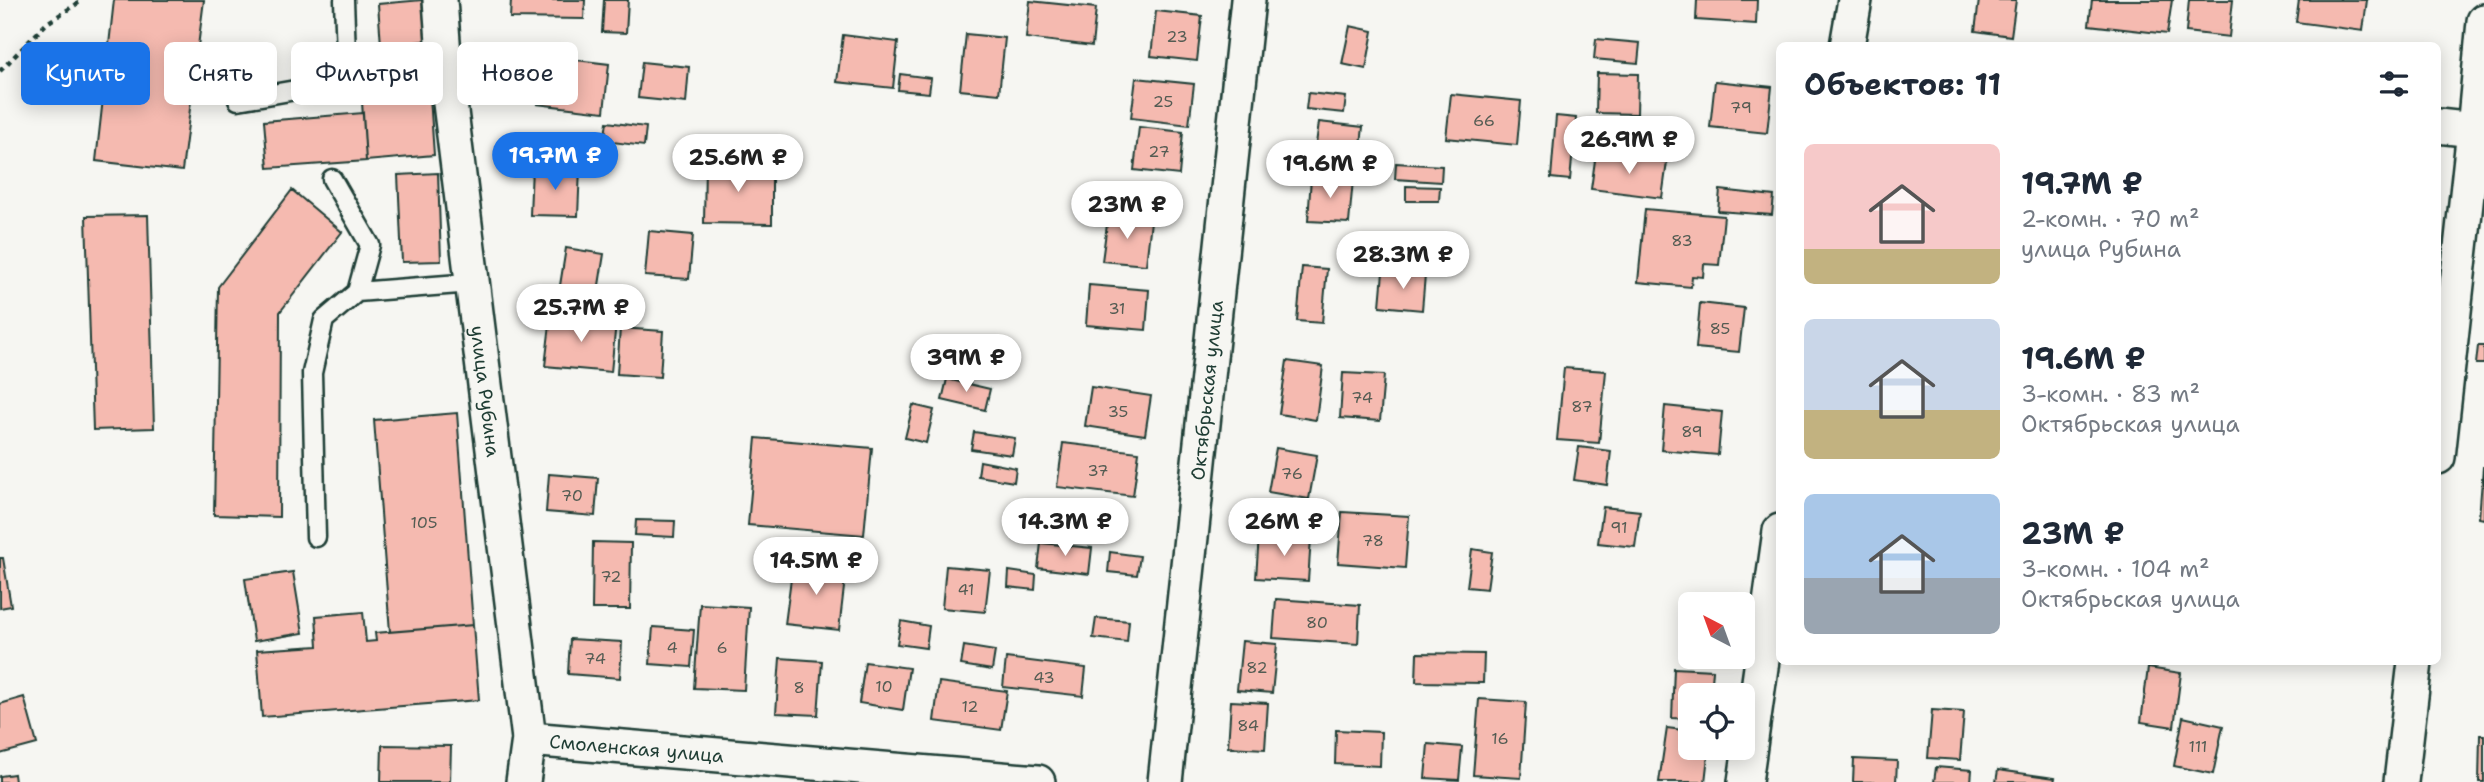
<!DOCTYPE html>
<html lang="ru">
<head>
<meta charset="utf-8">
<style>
  :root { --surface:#fff; --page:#f6f6f7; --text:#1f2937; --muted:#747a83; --accent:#1a73e8 }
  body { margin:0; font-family:"Shantell Sans",sans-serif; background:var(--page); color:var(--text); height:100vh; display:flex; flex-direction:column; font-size:26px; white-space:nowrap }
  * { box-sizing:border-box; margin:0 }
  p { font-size:23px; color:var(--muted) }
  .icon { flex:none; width:38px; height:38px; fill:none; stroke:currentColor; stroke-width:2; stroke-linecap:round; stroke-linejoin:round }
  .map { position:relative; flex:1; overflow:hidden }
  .drawer { position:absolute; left:1776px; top:42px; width:665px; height:623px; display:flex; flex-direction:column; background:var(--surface); border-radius:10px; box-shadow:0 4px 18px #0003 }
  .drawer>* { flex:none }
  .top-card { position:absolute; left:21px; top:42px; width:665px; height:63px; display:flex; gap:14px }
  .needle { width:46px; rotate:319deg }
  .controls { position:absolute; left:1678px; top:592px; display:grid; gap:14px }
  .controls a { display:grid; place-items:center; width:77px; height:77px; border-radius:10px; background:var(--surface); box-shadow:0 4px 18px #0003; font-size:35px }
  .price { position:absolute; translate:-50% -60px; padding:0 16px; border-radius:24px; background:#fff; color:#222; font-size:23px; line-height:46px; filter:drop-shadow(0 2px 4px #0008) }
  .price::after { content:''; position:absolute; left:50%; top:42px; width:21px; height:16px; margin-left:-10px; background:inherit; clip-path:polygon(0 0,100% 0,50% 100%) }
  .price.active { background:var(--accent); color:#fff }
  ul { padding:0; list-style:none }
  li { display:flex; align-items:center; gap:21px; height:175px; padding:0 28px }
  li span { display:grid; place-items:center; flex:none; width:196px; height:140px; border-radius:10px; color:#555 }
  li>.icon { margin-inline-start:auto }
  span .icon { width:84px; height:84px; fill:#fffc; stroke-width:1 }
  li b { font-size:30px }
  h2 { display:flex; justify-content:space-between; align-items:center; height:84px; padding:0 28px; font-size:30px }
  .chip { padding:0 24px; border-radius:10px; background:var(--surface); box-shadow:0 4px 18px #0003; font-size:24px; line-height:63px }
  .chip.active { background:var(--accent); color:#fff }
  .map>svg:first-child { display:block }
</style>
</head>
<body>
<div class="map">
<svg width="2484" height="782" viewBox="0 0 2484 782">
  <rect width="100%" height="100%" fill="#f6f6f2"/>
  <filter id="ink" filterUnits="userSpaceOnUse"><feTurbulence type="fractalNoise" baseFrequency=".0143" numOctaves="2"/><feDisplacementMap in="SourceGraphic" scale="14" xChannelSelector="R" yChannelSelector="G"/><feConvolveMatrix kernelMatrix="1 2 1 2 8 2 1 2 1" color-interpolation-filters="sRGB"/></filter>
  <g filter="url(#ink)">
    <path fill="#f5bab0" stroke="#1f3d34" stroke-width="2" d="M114 0H204L182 171 96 161Z
      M422 0 426 41 381 45 378 4Z
      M511 0H585L584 19 510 18Z
      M604 0H628L626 33 602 32Z
      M1697 0H1757L1756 24 1696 20Z
      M1979 0H2016L2011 36 1975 31Z
      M2092 0H2172L2167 34 2089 25Z
      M2189 0H2233L2229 37 2186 32Z
      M2299 0H2367L2363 31 2296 22Z
      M1030 1 1096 8 1092 46 1026 38Z
      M1156 11 1202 16 1197 61 1151 56Z
      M1350 26 1373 31 1366 69 1342 64Z
      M966 34 1005 38 999 94 960 90Z
      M843 35 898 42 893 88 837 82Z
      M1596 39 1640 43 1638 63 1594 59Z
      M426 41 430 97 375 101 370 46Z
      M542 56 609 64 604 112 537 104Z
      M642 62 689 67 686 103 638 98Z
      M1597 73 1638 74 1637 114 1596 113Z
      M900 74 931 78 929 93 898 90Z
      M1136 78 1194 84 1189 125 1131 118Z
      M1715 81 1772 87 1767 133 1710 127Z
      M1308 93 1346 97 1344 113 1306 109Z
      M1451 94 1521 101 1517 145 1446 138Z
      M430 97 434 155 366 161 362 102Z
      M363 113 366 161 268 168 264 121Z
      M1556 116 1576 118 1570 180 1551 178Z
      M607 122 646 127 644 146 604 141Z
      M1319 122 1363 127 1358 171 1313 166Z
      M1139 127 1183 132 1179 175 1134 170Z
      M1596 153 1667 162 1662 198 1591 189Z
      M1396 163 1442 166 1441 182 1395 179Z
      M705 164H772V224L704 223Z
      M532 167 580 168 578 216 530 215Z
      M438 173 441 261 402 262 398 175Z
      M1311 177 1353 180 1349 223 1308 221Z
      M1406 186 1440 187 1439 201H1406Z
      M292 190 342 232 280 312 279 517 214 515 218 287Z
      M1720 190 1774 196 1772 215 1718 211Z
      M1645 209 1724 216 1719 265 1704 264 1703 277 1692 276 1691 287 1638 282Z
      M148 215 154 428 93 430 86 216Z
      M1108 217 1151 221 1146 265 1102 261Z
      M649 231 693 235 689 279 645 276Z
      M566 248 604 254 596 304 558 298Z
      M1302 267 1327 269 1322 323 1297 321Z
      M1383 272 1425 275 1422 310 1380 306Z
      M1089 285 1149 290 1146 330 1086 325Z
      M1700 303 1744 308 1739 352 1696 348Z
      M551 316 616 322 611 372 545 366Z
      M620 328 663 331 660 377 617 374Z
      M2478 346H2484V364H2476Z
      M1287 361 1323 366 1316 420 1279 414Z
      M1564 368 1606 371 1599 443 1557 440Z
      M1343 373 1384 375 1380 421 1340 418Z
      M947 379 990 389 985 410 942 400Z
      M1091 387 1151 396 1145 435 1085 426Z
      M913 405 934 410 926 443 905 438Z
      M1665 406 1722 412 1718 455 1661 450Z
      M457 413 473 625 390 632 374 420Z
      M974 432 1015 438 1012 455 971 449Z
      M756 438 872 448 864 535 748 525Z
      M1063 443 1139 452 1133 496 1057 487Z
      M1579 447 1611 451 1607 485 1574 480Z
      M1276 448 1317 455 1309 499 1268 492Z
      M980 461 1016 468 1014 482 978 476Z
      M2483 467H2484V519L2479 518Z
      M549 474 598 478 595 516 546 512Z
      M1603 507 1640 511 1635 547 1598 543Z
      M1342 512 1409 516 1405 568 1338 563Z
      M636 520 675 521 674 537 635 535Z
      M1259 535 1311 538 1308 581 1256 578Z
      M593 542 631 543 630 609H592Z
      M1041 543 1092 548 1089 574 1038 568Z
      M1472 549 1492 552 1487 589 1467 587Z
      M1110 552 1140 556 1137 575 1108 572Z
      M0 558H3L11 606 0 608Z
      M793 563 846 570 839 630 785 624Z
      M946 566 990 570 985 612 942 608Z
      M1009 571 1036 575 1035 590 1008 587Z
      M293 572 303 633 254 641 245 579Z
      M1276 599 1360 605 1358 644 1273 638Z
      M700 604 749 607 744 690 694 688Z
      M363 612 366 642 376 641 375 633 473 625 479 700 262 717 257 650 318 646 316 616Z
      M1096 618 1129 621 1127 642 1093 638Z
      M901 621 929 626 926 648 897 644Z
      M653 627 694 630 691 667 650 664Z
      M570 639 622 642 620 678 568 674Z
      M1242 641 1277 644 1272 693 1237 690Z
      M964 646 995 651 992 670 961 665Z
      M1417 653 1484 654 1483 683 1416 682Z
      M780 658 822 661 818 715 776 713Z
      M1006 658 1086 668 1083 696 1003 687Z
      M865 662 909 668 903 710 859 703Z
      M1674 668 1713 670 1711 695H1690V719L1672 718Z
      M2148 668 2181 673 2174 727 2141 722Z
      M939 682 1007 691 1001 730 934 721Z
      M24 697 37 744 0 754V704Z
      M1479 699 1526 702 1521 778 1473 775Z
      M1231 701 1268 703 1265 749 1228 747Z
      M1932 710 1964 712 1960 760 1928 758Z
      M2183 717 2223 726 2213 774 2174 766Z
      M1667 728 1690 731V747H1709L1705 782H1659Z
      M1336 730 1381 732 1380 766 1335 764Z
      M2480 735H2484V782H2479Z
      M1428 744 1462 747 1459 780 1425 778Z
      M382 745 451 746 450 782H381Z
      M1854 759 1897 761 1896 782H1853Z
      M1936 767 1972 770 1971 782H1934Z
      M1998 770 2055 778 2054 782H1996Z
      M14 774 15 782H0V776Z"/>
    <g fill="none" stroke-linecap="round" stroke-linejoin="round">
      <g stroke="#1f3d34" stroke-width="23">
        <path id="lane" d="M238 100 347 81 344 0
          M357 292 472 283
          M316 537 312 373 324 320 357 292 370 245 332 179"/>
      </g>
      <g stroke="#1f3d34" stroke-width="38">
        <g id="street">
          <path id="s1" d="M440 0 444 55 529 739 523 782"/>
          <path d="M1847 46 1855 0"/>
          <path d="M2438 126 2474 130"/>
          <path d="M2438 457 2474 130 2484 21"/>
          <path id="s2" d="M529 739 1038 782"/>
          <path id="s3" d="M1165 782 1248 0"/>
          <path d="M1745 782 1780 531"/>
          <path d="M2401 782 2415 662"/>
        </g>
      </g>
      <path stroke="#1f3d34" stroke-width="4.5" stroke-dasharray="5 5" stroke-linecap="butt" d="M0 71 47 23 83 0"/>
      <use href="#lane" stroke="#f6f6f2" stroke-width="18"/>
      <use href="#street" stroke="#f6f6f2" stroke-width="33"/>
    </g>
  </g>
  <g text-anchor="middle" stroke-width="6" stroke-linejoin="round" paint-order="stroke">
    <g font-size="16" fill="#545c53">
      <text x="1177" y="42">23</text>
      <text x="1163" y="107">25</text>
      <text x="1741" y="113">79</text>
      <text x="1484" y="126">66</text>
      <text x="1159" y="157">27</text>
      <text x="1682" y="246">83</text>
      <text x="1117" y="314">31</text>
      <text x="1720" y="334">85</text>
      <text x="1362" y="403">74</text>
      <text x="1582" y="412">87</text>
      <text x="1118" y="417">35</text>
      <text x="1692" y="437">89</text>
      <text x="1098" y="476">37</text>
      <text x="1292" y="479">76</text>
      <text x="572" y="501">70</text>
      <text x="424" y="528">105</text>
      <text x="1619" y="533">91</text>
      <text x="1373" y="546">78</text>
      <text x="611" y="582">72</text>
      <text x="966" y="595">41</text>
      <text x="1317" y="628">80</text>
      <text x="672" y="653">4</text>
      <text x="722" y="653">6</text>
      <text x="595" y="664">74</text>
      <text x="1257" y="673">82</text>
      <text x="1044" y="683">43</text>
      <text x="884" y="692">10</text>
      <text x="799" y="693">8</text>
      <text x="970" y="712">12</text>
      <text x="1248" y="731">84</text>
      <text x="1500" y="744">16</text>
      <text x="2198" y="752">111</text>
    </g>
    <g font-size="19" fill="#1f3d34" stroke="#f6f6f2">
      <text dy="7" stroke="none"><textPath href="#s1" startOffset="394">улица Рубина</textPath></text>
      <text dy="7" stroke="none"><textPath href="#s3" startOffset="394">Октябрьская улица</textPath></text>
      <text dy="7" stroke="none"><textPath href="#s2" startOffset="108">Смоленская улица</textPath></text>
    </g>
  </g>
</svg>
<div class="controls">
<a><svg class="needle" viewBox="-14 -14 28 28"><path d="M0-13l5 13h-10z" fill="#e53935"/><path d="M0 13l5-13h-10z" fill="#747a83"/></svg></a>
<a><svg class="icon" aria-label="locate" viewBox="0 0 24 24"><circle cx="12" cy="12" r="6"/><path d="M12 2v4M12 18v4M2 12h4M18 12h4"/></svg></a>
</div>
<b class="price" style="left:1629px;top:176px">26.9M ₽</b>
<b class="price active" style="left:555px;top:192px">19.7M ₽</b>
<b class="price" style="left:738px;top:194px">25.6M ₽</b>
<b class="price" style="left:1330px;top:200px">19.6M ₽</b>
<b class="price" style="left:1127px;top:241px">23M ₽</b>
<b class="price" style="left:1403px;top:291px">28.3M ₽</b>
<b class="price" style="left:581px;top:344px">25.7M ₽</b>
<b class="price" style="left:966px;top:394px">39M ₽</b>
<b class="price" style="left:1065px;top:558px">14.3M ₽</b>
<b class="price" style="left:1284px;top:558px">26M ₽</b>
<b class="price" style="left:816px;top:597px">14.5M ₽</b>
<div class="top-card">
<a class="chip active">Купить</a>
<a class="chip">Снять</a>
<a class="chip">Фильтры</a>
<a class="chip">Новое</a>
</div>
<section class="drawer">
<h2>Объектов: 11<svg class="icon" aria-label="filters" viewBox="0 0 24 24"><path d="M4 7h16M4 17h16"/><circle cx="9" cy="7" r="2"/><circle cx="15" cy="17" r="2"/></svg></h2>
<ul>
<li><span style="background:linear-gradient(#f6c9c9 75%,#c2b280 0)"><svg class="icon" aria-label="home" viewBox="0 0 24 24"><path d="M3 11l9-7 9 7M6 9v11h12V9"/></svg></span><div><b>19.7M ₽</b><p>2-комн. · 70 m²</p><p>улица Рубина</p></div></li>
<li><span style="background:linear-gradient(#c9d6e8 65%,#c2b280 0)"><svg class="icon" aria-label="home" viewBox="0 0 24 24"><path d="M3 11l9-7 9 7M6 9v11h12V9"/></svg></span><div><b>19.6M ₽</b><p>3-комн. · 83 m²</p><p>Октябрьская улица</p></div></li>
<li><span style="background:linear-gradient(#a9c7e8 60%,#9aa5b1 0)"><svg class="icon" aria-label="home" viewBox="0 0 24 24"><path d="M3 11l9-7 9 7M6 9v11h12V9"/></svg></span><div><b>23M ₽</b><p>3-комн. · 104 m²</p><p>Октябрьская улица</p></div></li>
</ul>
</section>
</div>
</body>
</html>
